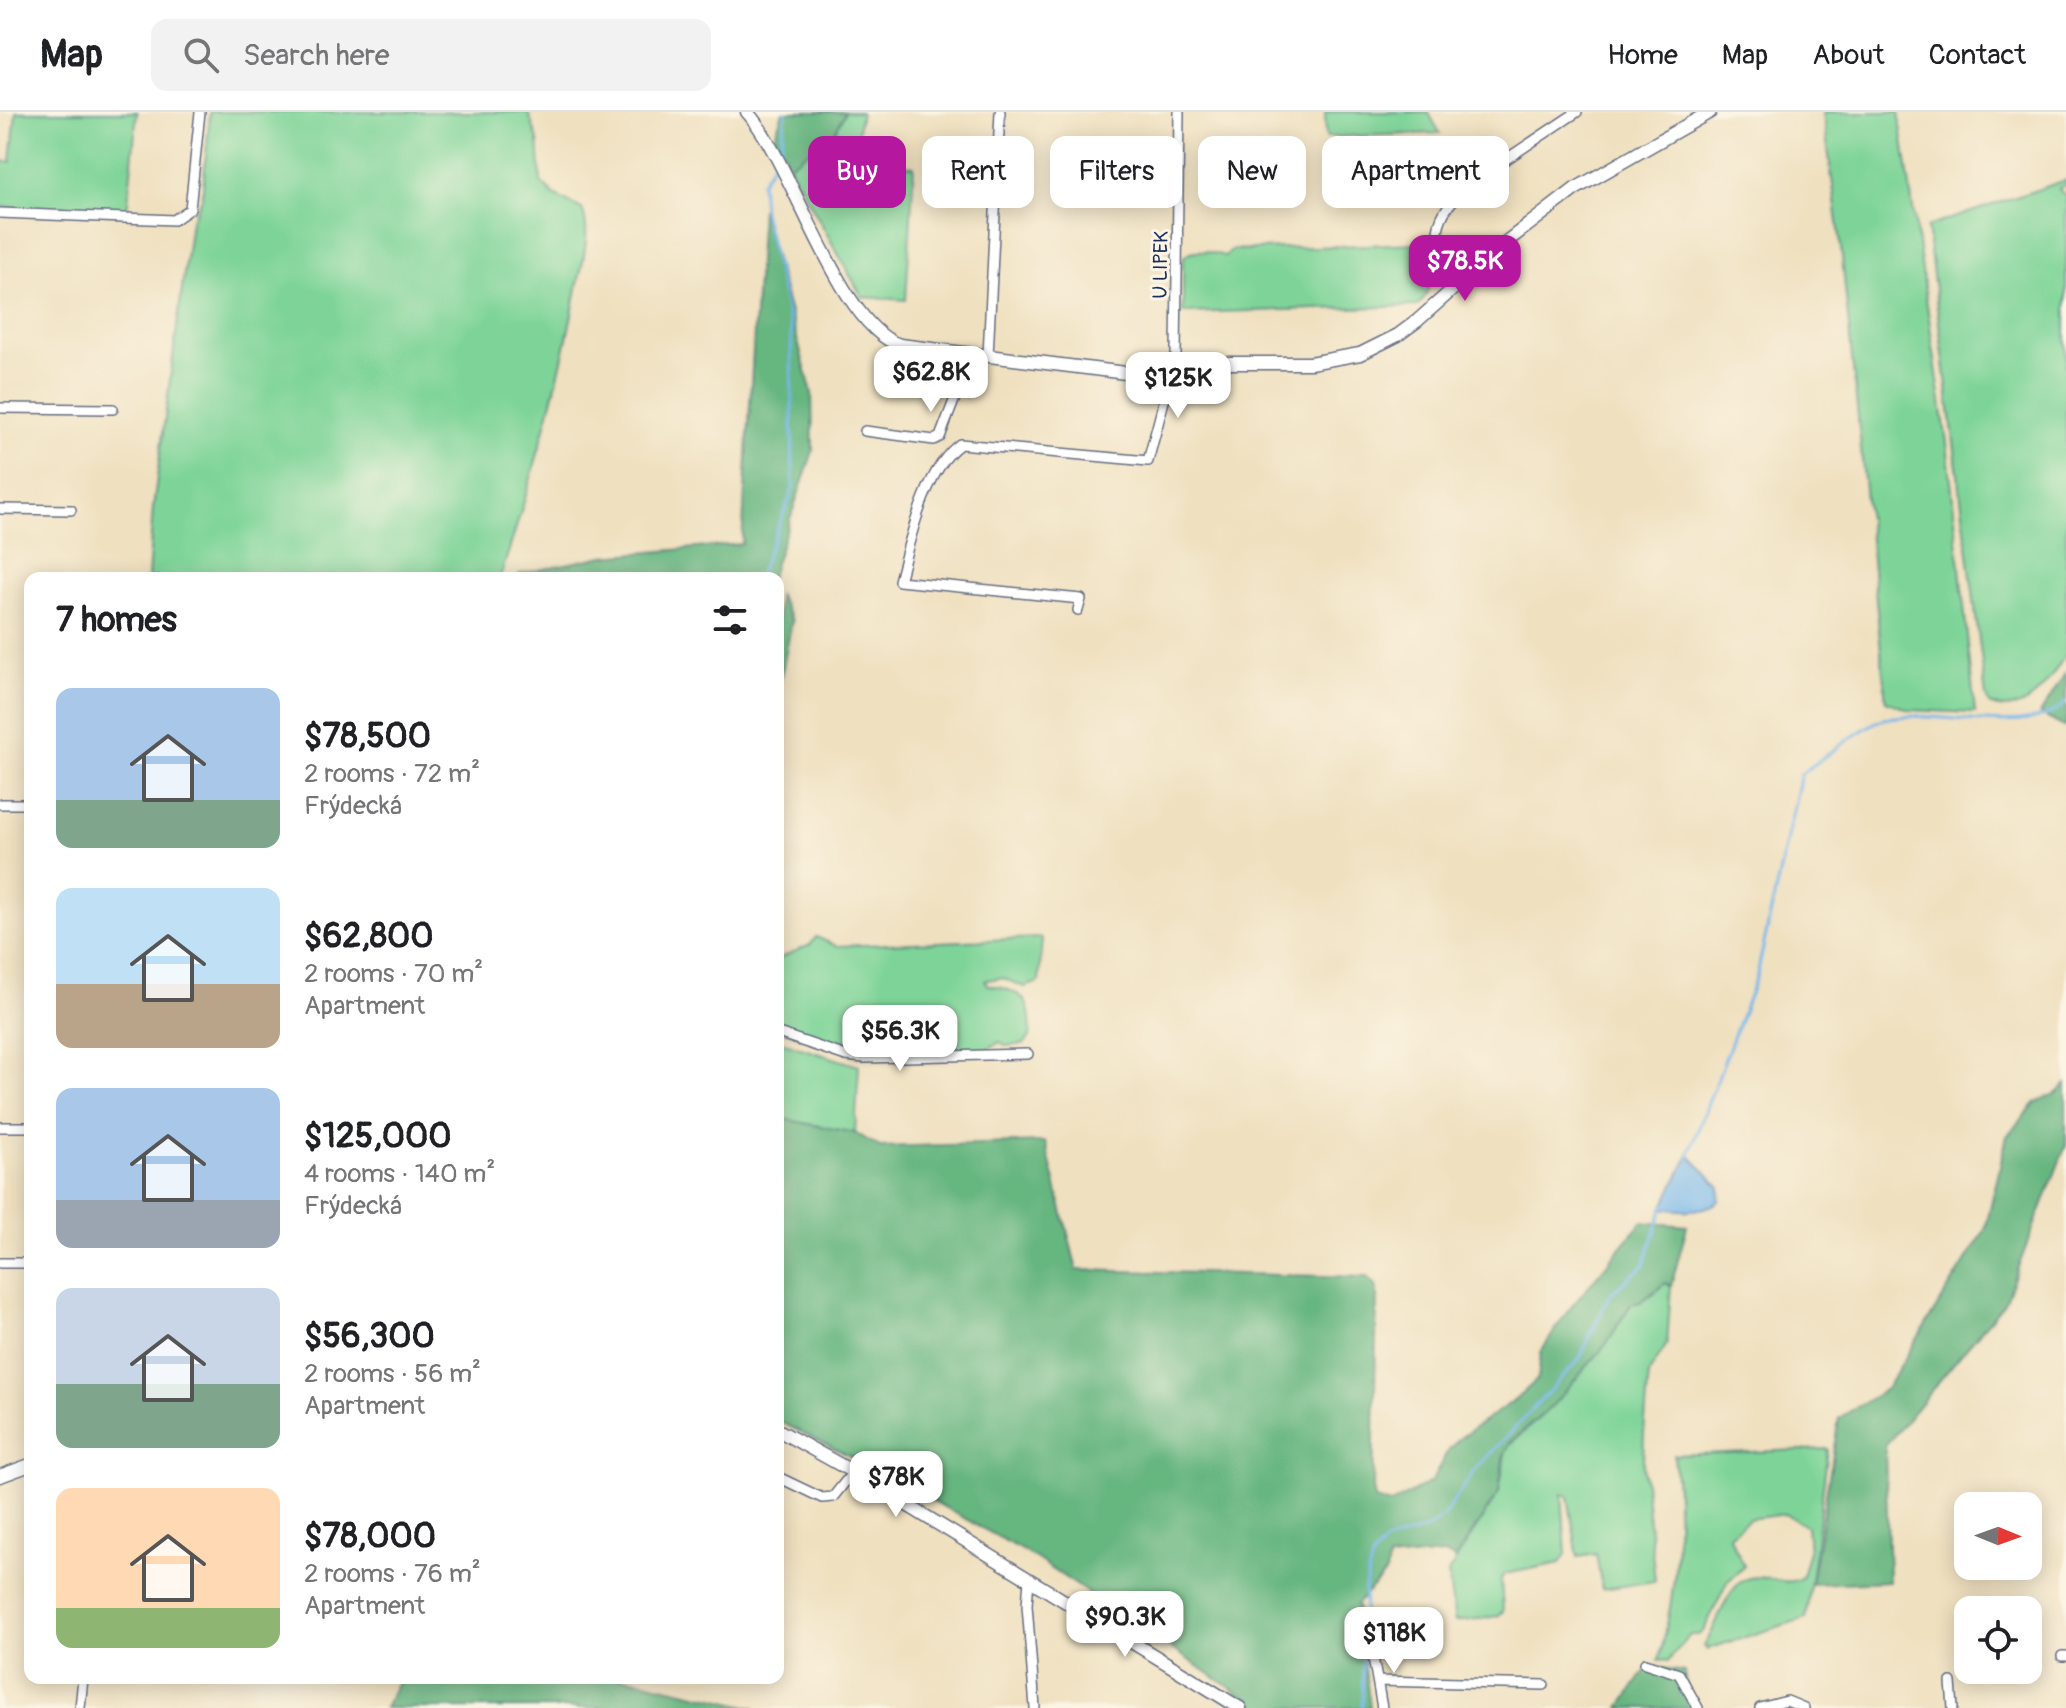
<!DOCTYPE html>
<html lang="en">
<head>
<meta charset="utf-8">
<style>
  :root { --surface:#fff; --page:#f2f2f2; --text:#202124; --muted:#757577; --line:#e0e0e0; --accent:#b5179e }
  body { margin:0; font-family:Pangolin,sans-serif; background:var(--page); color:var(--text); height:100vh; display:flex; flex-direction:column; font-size:30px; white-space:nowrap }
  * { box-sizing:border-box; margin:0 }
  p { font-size:26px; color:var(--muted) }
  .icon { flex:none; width:44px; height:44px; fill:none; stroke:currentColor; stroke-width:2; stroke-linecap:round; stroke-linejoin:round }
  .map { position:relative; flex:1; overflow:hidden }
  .details { position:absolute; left:24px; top:460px; width:760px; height:1112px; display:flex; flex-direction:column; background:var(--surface); border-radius:16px; box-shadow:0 4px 20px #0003 }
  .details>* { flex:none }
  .hud { position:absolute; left:808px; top:24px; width:760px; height:72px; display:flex; gap:16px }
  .needle { width:52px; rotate:91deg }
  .controls { position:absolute; left:1954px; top:1380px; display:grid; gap:16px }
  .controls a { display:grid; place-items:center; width:88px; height:88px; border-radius:16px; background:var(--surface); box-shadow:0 4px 20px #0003; font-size:40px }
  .price { position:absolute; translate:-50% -68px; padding:0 18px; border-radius:16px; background:#fff; color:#222; font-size:26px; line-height:52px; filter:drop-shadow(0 2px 4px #0008) }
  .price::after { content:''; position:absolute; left:50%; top:48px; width:24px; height:18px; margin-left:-12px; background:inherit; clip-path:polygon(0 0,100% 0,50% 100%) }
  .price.current { background:var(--accent); color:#fff }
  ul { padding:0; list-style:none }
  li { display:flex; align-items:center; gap:24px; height:200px; padding:0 32px }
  li span { display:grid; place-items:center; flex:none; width:224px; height:160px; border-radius:16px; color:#555 }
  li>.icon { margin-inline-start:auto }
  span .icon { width:96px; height:96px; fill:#fffc; stroke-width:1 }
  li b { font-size:34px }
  h2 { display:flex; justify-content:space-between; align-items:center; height:96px; padding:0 32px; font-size:34px }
  .pill { padding:0 28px; border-radius:16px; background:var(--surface); box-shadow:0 4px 20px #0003; font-size:28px; line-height:72px }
  .pill.current { background:var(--accent); color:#fff }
  header { display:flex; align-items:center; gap:48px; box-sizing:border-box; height:112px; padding:0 40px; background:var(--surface); border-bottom:2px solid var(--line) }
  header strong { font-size:38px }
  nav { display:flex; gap:44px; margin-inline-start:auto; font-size:28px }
  .search { width:560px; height:72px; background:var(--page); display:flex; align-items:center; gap:20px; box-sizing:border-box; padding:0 28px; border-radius:16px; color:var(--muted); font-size:30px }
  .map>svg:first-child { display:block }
</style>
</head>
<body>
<header>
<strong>Map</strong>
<div class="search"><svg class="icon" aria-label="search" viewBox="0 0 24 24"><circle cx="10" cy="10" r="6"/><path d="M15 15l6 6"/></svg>Search here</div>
<nav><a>Home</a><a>Map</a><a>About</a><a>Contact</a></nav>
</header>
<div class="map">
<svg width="2066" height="1596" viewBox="0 0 2066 1596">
  <rect width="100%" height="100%" fill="#fcf5e5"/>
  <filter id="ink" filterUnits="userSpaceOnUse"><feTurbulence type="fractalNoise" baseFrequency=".0125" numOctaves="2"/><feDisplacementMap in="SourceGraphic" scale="16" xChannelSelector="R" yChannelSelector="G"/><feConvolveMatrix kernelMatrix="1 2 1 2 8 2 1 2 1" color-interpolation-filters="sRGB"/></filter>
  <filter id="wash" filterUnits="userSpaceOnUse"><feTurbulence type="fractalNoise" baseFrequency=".006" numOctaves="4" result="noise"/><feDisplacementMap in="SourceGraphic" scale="32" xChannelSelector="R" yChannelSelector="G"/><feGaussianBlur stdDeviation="1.8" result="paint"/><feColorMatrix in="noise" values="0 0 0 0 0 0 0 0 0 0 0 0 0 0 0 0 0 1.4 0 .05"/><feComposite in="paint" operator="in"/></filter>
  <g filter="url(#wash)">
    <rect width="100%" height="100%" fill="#efe0bf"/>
    <path fill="#7ed498" stroke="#4c827b" stroke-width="2" d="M16 0H137L127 100 0 95V49L11 50Z
      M210 0H527L529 3 538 28 541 70 554 83 582 97C592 121 582 151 577 176 559 275 531 371 500 466H148L153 396 191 109 202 86Z
      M845 0H861L853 50 914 54 906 188 862 185 789 53 835 20Z
      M1325 0H1428L1440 21 1326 25Z
      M1823 0H1899L1947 331 1975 601 1909 598 1886 589 1840 125Z
      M2066 68V73L2059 77 2066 85V541C2050 569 2027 608 1989 592L1986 584 1927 115Z
      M1420 131C1426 155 1438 177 1417 194L1183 201V146C1193 133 1211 141 1225 144L1232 138Z
      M816 825 837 834 1042 826 1039 870 1025 875 1002 866 985 868 988 873C1023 879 1033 887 1030 925L1024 932 1007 934 1000 930 987 937H923L920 928 877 925 860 939 841 937 778 917V847L810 833Z
      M778 929 859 954 855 1021 778 1006Z
      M1665 1171 1671 1174 1667 1232 1649 1261 1644 1321 1643 1351 1655 1469 1602 1477 1596 1442 1578 1445 1568 1384 1562 1382 1566 1442 1560 1451 1505 1462 1501 1466 1503 1499 1498 1504 1455 1510 1448 1461 1499 1380 1506 1336 1551 1295 1605 1234 1631 1192 1653 1182Z
      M1828 1337 1806 1506 1707 1537 1704 1534C1717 1515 1724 1482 1742 1469 1761 1457 1783 1478 1802 1465L1809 1438 1807 1415 1785 1402 1749 1407 1729 1423 1744 1454 1727 1470 1704 1518 1698 1523H1690L1668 1549 1659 1548C1676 1481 1682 1412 1674 1343Z"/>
    <path fill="#66b680" stroke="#40726f" stroke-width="2" d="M783 0H845L835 20 789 53 775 23Z
      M761 96 812 281 813 339 770 466H518L519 462 604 444 742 432Z
      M778 482 792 509 778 580Z
      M2066 560V616L2040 602Z
      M2066 972V1033L2004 1191 1885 1334 1889 1469 1811 1472 1839 1306 1886 1277 1985 1118 2007 1024 2036 990 2057 981Z
      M778 1006 855 1021 880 1035 1045 1030 1077 1158 1367 1165 1376 1173 1377 1179 1373 1376 1375 1388 1391 1392 1432 1369 1447 1340 1460 1326 1516 1287 1538 1267 1541 1240 1567 1200 1642 1110 1687 1114 1671 1174 1665 1171 1641 1190 1631 1192 1605 1234 1551 1295 1510 1330 1503 1346 1499 1380 1455 1447 1444 1442 1388 1447 1386 1461 1357 1492 1370 1596H1261L1034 1445 870 1354 778 1309Z
      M1649 1553 1684 1560 1690 1596H1620Z
      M400 1566H628L756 1596H384Z"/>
    <path fill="#77b7eb" stroke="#4973a4" stroke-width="2" d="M1689 1043 1720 1075 1719 1089C1704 1101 1680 1099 1662 1096Z"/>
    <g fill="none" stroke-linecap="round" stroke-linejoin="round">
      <path stroke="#77b7eb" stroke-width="3" d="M780 42 786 0
        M758 466 793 377 791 217 763 99 761 70 775 48
        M1688 1044 1757 863 1801 662C1820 649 1866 612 1884 607 1934 595 2030 630 2066 590
        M1362 1596 1365 1474 1372 1446 1385 1430 1424 1418 1443 1405 1474 1359 1579 1248 1609 1183 1644 1153 1664 1093"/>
    </g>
  </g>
  <g filter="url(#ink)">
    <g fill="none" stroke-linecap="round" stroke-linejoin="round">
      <g stroke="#656d80" stroke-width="12">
        <path id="street" d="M0 101 174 108 190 97 200 0
          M1461 170C1408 113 1456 80 1505 48 1529 32 1553 16 1577 0
          M988 244 1000 0
          M0 296 113 297
          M865 319 934 328 940 325 972 242
          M0 397 71 398
          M1078 498 1081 487 899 469C910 428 925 357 960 332L1148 349 1176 244 1179 0
          M0 692H30
          M778 921 846 944 864 946 1028 942
          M0 1015H30
          M0 1151H30
          M778 1365 822 1386 833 1385 853 1360
          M1029 1467 1027 1493 1035 1596
          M1376 1522 1373 1545 1382 1596
          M2062 1544H2066
          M1645 1551 1679 1562 1698 1596
          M1378 1569 1544 1573
          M1951 1570 1953 1596
          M80 1596 83 1566
          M1760 1596 1787 1589 1804 1596"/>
      </g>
      <g stroke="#656d80" stroke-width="15">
        <path id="secondary" d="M747 0C793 50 838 214 900 233L1134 262 1224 251H1310L1360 242 1398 223 1417 209 1506 130 1575 77 1710 0
          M778 1318 853 1360 1240 1596
          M0 1364 30 1353"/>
      </g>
      <use href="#street" stroke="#fff" stroke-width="9"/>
      <use href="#secondary" stroke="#fff" stroke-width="12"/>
    </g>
  </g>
  <g text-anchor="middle" stroke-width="6" stroke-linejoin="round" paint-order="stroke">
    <g font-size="20" fill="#1b2f5e" stroke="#fcf5e5">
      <text transform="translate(1160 153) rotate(-89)" y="7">U LIPEK</text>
    </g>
  </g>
</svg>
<div class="controls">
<a><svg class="needle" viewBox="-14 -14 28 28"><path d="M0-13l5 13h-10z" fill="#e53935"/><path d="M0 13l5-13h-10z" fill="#757577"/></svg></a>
<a><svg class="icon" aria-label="locate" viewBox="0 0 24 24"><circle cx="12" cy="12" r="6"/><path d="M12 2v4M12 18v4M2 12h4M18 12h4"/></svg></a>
</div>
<b class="price current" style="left:1465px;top:191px">$78.5K</b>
<b class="price" style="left:931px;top:302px">$62.8K</b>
<b class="price" style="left:1178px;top:308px">$125K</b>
<b class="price" style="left:900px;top:961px">$56.3K</b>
<b class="price" style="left:896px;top:1407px">$78K</b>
<b class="price" style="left:1125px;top:1547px">$90.3K</b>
<b class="price" style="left:1394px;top:1563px">$118K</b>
<div class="hud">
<a class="pill current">Buy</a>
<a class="pill">Rent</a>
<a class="pill">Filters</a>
<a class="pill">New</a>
<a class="pill">Apartment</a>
</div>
<section class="details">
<h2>7 homes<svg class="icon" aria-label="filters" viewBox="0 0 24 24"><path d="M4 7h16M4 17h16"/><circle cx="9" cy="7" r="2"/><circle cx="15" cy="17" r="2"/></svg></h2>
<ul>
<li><span style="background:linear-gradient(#a9c7e8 70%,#7fa58c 0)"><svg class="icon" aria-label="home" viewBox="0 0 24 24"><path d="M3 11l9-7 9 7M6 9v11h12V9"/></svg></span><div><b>$78,500</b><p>2 rooms · 72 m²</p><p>Frýdecká</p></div></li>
<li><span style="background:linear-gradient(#bfe0f5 60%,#b9a48a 0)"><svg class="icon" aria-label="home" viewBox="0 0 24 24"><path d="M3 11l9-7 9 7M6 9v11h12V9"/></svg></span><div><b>$62,800</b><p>2 rooms · 70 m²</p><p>Apartment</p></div></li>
<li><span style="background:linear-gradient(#a9c7e8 70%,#9aa5b1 0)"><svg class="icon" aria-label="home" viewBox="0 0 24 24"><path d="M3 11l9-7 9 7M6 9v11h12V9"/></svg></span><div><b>$125,000</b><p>4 rooms · 140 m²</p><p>Frýdecká</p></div></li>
<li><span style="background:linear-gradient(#c9d6e8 60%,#7fa58c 0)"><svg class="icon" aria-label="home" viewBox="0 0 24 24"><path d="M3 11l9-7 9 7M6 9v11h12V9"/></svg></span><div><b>$56,300</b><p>2 rooms · 56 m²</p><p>Apartment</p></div></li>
<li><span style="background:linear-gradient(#ffd9b3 75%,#8fb573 0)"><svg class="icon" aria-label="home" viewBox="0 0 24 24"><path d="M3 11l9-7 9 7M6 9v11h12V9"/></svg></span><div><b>$78,000</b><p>2 rooms · 76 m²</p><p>Apartment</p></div></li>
</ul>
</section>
</div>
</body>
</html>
